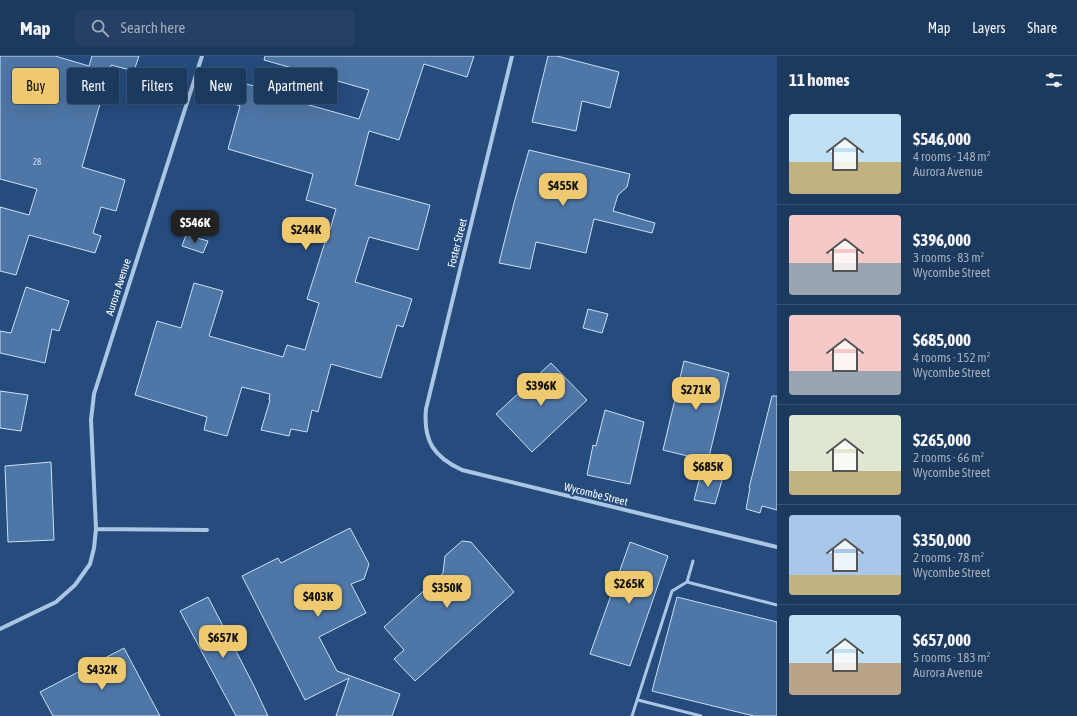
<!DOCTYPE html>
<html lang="en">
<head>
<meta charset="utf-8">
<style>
  :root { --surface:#1c395e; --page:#254064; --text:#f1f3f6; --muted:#a0acbc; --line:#3a5373; --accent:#eec96f }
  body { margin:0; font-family:"Asap Condensed",sans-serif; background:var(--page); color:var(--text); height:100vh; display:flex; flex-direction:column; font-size:15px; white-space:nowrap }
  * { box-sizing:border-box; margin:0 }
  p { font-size:13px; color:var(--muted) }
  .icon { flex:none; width:22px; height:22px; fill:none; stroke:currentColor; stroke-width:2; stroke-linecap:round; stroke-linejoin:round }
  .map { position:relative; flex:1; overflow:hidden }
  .drawer { display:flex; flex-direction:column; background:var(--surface); width:300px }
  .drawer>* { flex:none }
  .banner { position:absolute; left:12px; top:12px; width:380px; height:36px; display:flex; gap:8px }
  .price { position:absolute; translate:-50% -34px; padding:0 9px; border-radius:8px; background:var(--accent); color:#111; font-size:13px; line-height:26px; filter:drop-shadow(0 1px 2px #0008) }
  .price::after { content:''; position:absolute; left:50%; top:24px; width:12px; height:9px; margin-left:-6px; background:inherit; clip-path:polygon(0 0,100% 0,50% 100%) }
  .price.on { background:#222; color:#fff }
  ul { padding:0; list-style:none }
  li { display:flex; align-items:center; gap:12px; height:100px; padding:0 12px }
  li+li { border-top:1px solid var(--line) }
  li span { display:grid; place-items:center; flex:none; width:112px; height:80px; border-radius:4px; color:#555 }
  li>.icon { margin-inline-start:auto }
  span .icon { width:48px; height:48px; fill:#fffc; stroke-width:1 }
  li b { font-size:17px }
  h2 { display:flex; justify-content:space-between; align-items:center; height:48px; padding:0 12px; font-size:17px }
  .chip { padding:0 14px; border-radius:4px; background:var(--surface); box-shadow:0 4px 16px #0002,0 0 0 1px var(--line); font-size:14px; line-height:36px }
  .chip.on { background:var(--accent); color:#111 }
  header { display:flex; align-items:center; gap:24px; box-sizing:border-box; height:56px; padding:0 20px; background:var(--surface); border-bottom:1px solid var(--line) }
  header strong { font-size:19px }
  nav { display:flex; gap:22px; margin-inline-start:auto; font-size:14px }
  .search { width:280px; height:36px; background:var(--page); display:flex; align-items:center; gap:10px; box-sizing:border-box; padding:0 14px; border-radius:4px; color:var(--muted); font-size:15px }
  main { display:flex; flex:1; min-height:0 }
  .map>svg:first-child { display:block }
</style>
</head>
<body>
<header>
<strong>Map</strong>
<div class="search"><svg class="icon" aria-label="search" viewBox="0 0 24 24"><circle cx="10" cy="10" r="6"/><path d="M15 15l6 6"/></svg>Search here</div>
<nav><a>Map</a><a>Layers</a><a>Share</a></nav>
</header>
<main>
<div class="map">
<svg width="777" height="660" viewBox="0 0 777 660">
  <rect width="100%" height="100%" fill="#254c7d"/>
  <path fill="#4e76a6" stroke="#cddff4" d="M0 0H55L89 10 92 0H139L134 15 111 9 82 111 125 124 116 155 101 151 93 177 101 180 95 197 29 179 16 219 0 215V151L29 159 37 133 0 123Z
    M265 0H474L467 21 424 8 399 84 369 75 355 129 430 149 418 194 369 181 355 226 412 243 403 271 397 269 381 322 331 308 318 356 312 354 307 376 291 373 289 380 261 374 270 344H269L270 338 242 331 227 380 204 374 207 361 135 339 157 265 181 272 194 227 223 235 209 280 283 301 287 289 305 294 319 247 307 243 325 186 326 187 336 153 306 144 313 118 228 93 240 50 232 47 239 26 289 39 288 43 359 63 369 34 264 4Z
    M548 0H557L619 16 610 52 582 45 576 75 532 66Z
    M529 94 630 118 627 131 618 139 613 155 655 167 652 177 594 163 586 197 536 186 530 213 499 207 514 147Z
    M186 179 208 185 203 197 182 190Z
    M26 231 69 245 59 275 52 273 45 307 0 297V275L11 277Z
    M588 253 608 258 602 277 583 272Z
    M684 305 729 317 708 405 663 394Z
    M551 307 587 344 532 396 496 358Z
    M0 335 28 339 21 375 0 372Z
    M772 340H777V454L762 450 760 457 746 453 750 432H749Z
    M605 354 644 366 630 428 587 419 593 389 596 390Z
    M51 406 54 484 8 486 5 410Z
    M701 417 723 421 715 448 694 444Z
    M350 472 369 508 364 523 351 528 366 557 319 581 337 615 400 638 392 660H336L349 622 305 644 242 520 278 502 281 507Z
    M462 485 471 486 514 536 415 625 394 603 404 594 384 571 443 517 445 500Z
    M630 486 668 500 630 610 590 598Z
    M208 541 254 630 268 660H236L180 555Z
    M677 541 777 566V660H754L652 635Z
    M124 592 160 660H53L40 636Z"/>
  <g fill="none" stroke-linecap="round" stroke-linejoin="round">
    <path stroke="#abc5e5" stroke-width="3" d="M687 526 777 549
      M638 644 701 660
      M632 660 672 535 687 526 693 505"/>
    <path stroke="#abc5e5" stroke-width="4" d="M512 0 426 353C423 385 434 401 462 414L777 491
      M96 473 207 474
      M0 573 56 546 75 529 90 508 94 492 96 473 91 364 94 338 202 0"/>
  </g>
  <g text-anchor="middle" stroke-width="4" stroke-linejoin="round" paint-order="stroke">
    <g font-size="9" fill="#d3dde9">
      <text x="37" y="109">28</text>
    </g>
    <g font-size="11" fill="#fff" stroke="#254c7d">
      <text transform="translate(457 187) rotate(-76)" y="4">Foster Street</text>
      <text transform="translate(118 231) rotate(-72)" y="4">Aurora Avenue</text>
      <text transform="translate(596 438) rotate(14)" y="4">Wycombe Street</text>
    </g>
  </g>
</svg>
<b class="price" style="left:563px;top:151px">$455K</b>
<b class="price on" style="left:195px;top:188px">$546K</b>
<b class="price" style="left:306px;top:195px">$244K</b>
<b class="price" style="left:541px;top:351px">$396K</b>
<b class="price" style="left:696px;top:355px">$271K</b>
<b class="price" style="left:708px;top:432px">$685K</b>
<b class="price" style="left:629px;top:549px">$265K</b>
<b class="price" style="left:447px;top:553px">$350K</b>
<b class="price" style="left:318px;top:562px">$403K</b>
<b class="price" style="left:223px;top:603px">$657K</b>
<b class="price" style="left:102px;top:635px">$432K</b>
<div class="banner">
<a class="chip on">Buy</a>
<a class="chip">Rent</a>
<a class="chip">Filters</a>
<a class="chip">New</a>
<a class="chip">Apartment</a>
</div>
</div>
<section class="drawer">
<h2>11 homes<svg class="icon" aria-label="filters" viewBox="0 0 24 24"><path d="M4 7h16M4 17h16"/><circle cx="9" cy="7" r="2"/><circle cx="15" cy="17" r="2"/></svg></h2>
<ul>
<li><span style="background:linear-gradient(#bfe0f5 60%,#c2b280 0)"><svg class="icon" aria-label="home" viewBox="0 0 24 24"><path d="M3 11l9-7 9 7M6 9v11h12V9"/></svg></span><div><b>$546,000</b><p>4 rooms · 148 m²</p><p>Aurora Avenue</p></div></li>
<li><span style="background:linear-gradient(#f6c9c9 60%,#9aa5b1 0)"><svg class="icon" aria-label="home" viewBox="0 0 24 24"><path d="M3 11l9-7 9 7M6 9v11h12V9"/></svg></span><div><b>$396,000</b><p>3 rooms · 83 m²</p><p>Wycombe Street</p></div></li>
<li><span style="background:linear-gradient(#f6c9c9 70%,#9aa5b1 0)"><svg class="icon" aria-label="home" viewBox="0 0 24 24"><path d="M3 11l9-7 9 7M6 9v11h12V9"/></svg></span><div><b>$685,000</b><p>4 rooms · 152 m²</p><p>Wycombe Street</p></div></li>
<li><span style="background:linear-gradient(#dfe7d0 70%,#c2b280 0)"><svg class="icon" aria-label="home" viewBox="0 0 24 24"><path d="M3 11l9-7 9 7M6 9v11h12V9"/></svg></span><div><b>$265,000</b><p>2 rooms · 66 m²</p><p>Wycombe Street</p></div></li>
<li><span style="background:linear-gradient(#a9c7e8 75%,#c2b280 0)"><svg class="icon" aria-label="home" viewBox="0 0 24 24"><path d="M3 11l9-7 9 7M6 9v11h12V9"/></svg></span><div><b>$350,000</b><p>2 rooms · 78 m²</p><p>Wycombe Street</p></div></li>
<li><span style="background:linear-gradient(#bfe0f5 60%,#b9a48a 0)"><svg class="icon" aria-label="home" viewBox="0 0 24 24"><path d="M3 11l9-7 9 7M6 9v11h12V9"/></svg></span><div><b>$657,000</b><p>5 rooms · 183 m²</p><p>Aurora Avenue</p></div></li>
</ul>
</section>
</main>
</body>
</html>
